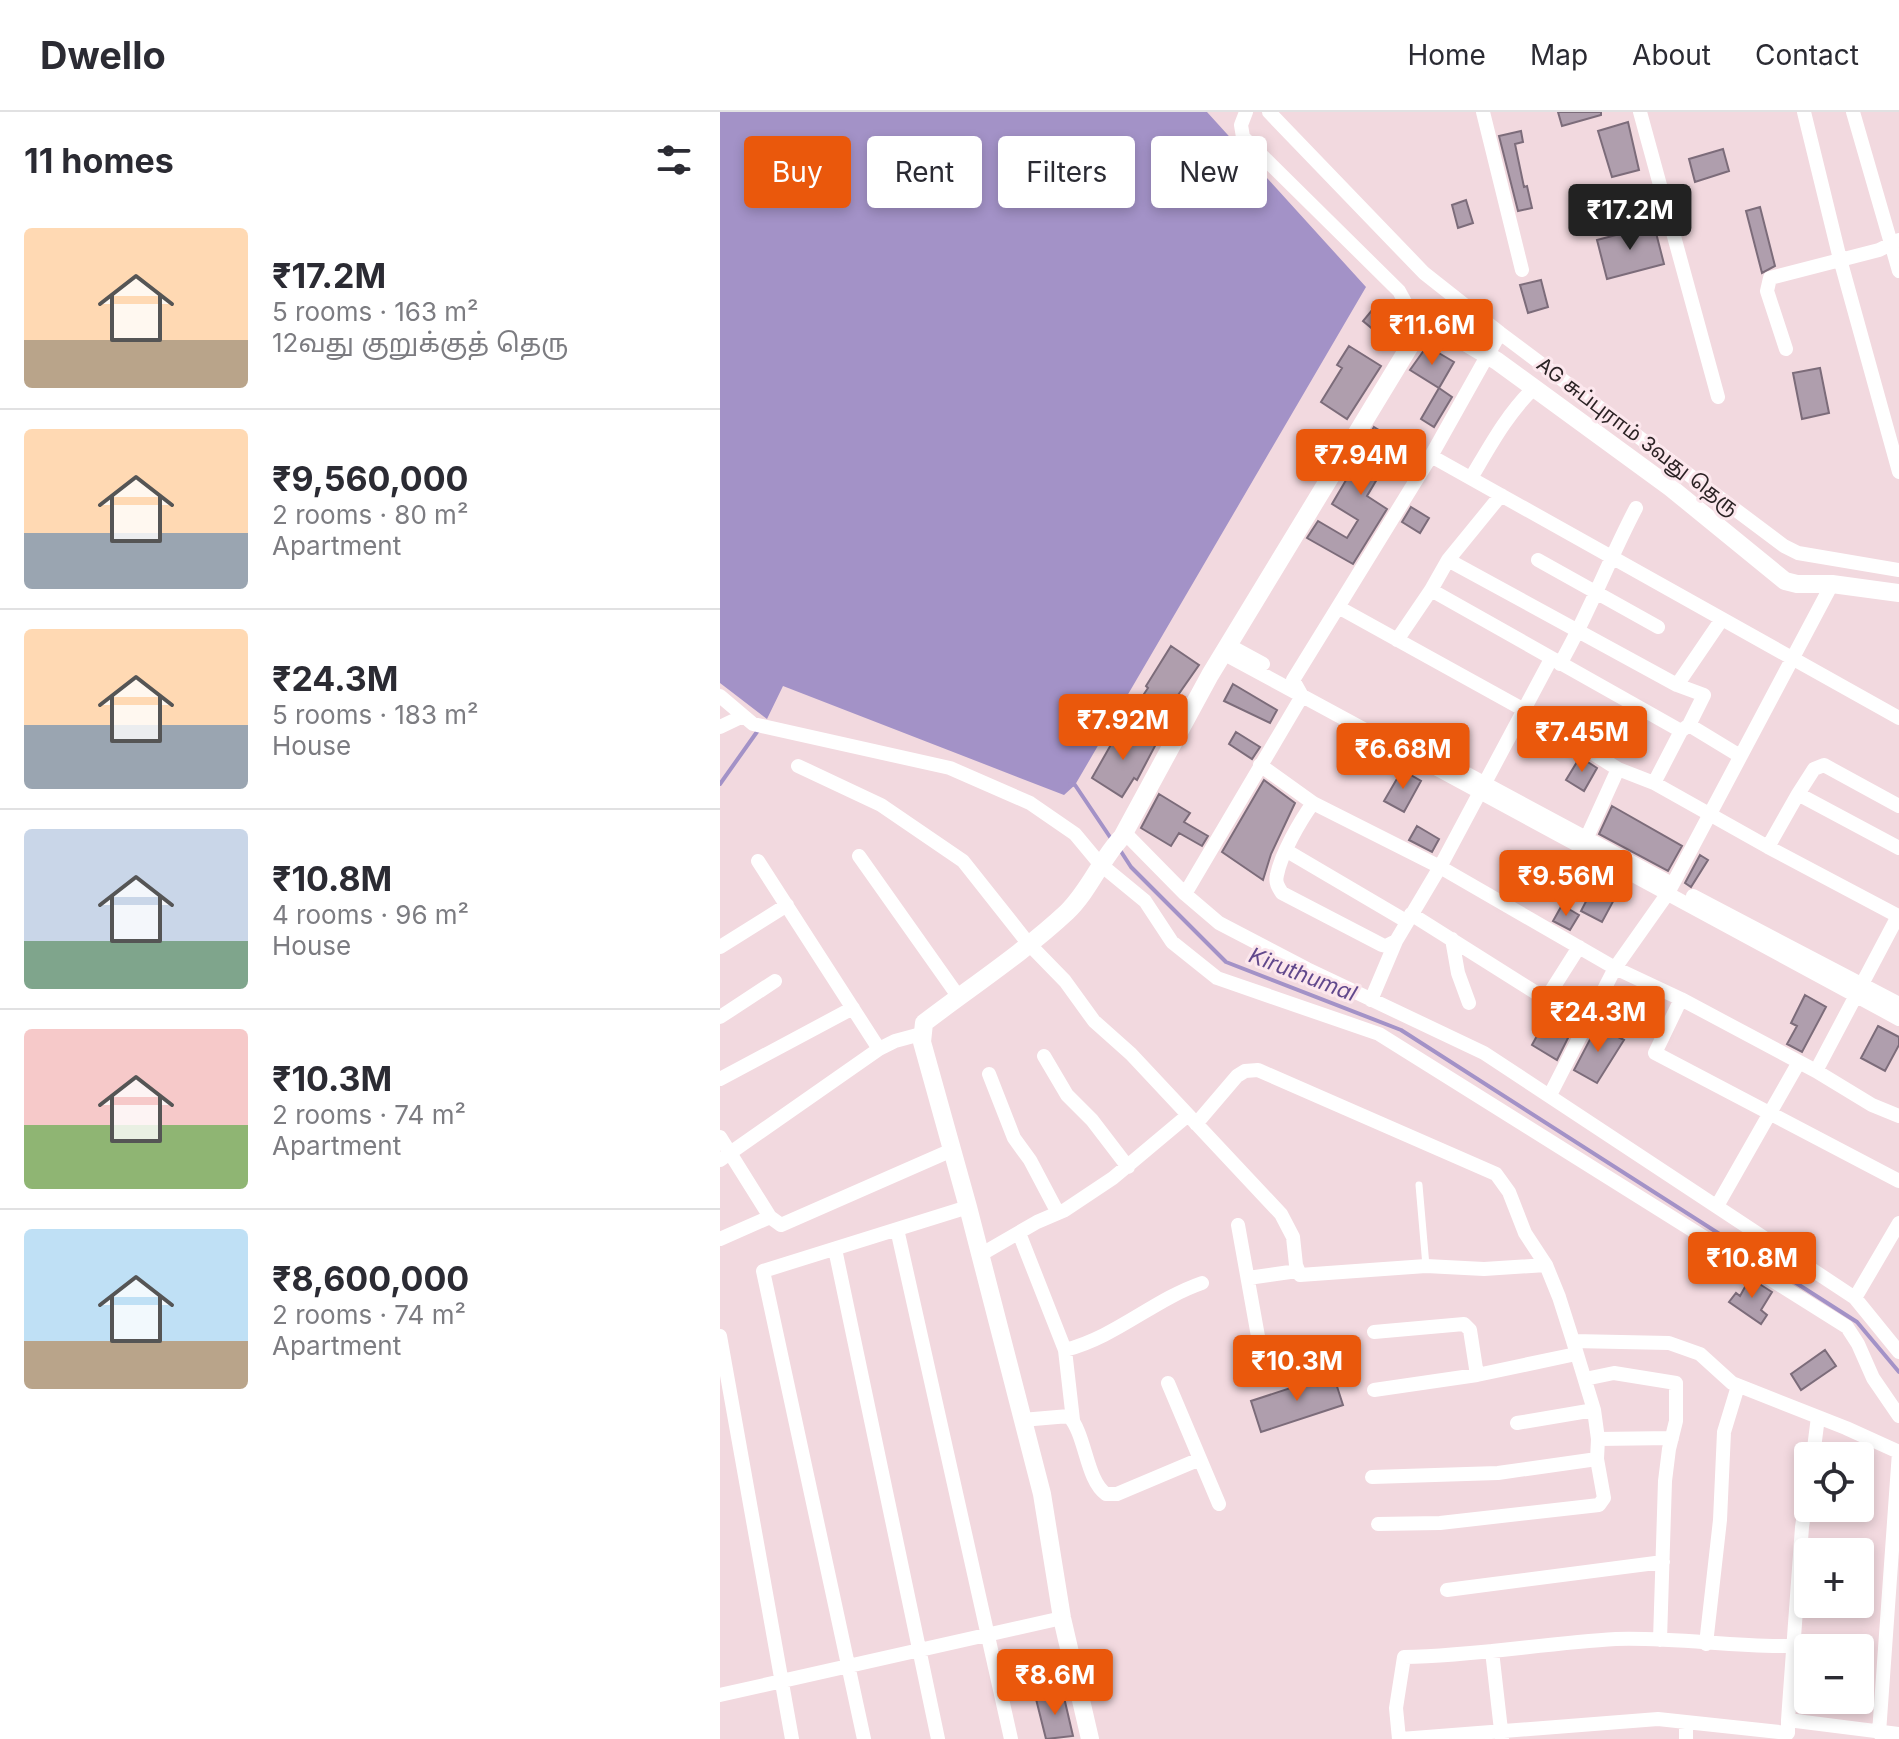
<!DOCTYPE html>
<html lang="en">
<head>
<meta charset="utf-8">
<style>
  :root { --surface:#fff; --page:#f7f7f7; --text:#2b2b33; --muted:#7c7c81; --line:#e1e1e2; --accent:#ea580c }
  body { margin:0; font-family:Inter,"Noto Sans Tamil",sans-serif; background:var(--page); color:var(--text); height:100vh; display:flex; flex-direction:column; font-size:30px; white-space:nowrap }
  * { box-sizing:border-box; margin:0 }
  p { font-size:26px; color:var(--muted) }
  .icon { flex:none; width:44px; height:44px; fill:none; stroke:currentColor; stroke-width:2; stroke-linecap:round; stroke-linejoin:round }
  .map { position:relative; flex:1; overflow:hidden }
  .side { display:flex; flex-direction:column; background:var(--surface); width:720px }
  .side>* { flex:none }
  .guide { position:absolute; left:24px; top:24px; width:760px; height:72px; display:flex; gap:16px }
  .tools { position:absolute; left:1074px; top:1330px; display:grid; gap:16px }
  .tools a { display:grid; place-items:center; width:80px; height:80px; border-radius:8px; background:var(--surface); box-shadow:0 4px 12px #0003; font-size:40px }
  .price { position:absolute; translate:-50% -68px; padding:0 18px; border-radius:8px; background:var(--accent); color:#fff; font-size:26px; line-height:52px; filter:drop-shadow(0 2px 4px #0008) }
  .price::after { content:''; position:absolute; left:50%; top:48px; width:24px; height:18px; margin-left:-12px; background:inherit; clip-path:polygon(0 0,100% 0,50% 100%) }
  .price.selected { background:#222; color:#fff }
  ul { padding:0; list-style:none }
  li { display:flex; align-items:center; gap:24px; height:200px; padding:0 24px }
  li+li { border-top:2px solid var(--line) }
  li span { display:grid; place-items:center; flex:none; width:224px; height:160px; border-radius:8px; color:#555 }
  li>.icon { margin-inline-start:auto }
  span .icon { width:96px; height:96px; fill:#fffc; stroke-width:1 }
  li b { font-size:34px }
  h2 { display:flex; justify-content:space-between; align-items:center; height:96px; padding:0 24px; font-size:34px }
  .tag { padding:0 28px; border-radius:8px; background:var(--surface); box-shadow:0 4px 12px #0003; font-size:28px; line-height:72px }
  .tag.selected { background:var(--accent); color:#fff }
  header { display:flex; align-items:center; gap:48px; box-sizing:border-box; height:112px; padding:0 40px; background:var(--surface); border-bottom:2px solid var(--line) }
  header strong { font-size:38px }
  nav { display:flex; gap:44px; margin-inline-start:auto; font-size:28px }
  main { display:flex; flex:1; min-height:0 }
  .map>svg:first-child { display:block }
</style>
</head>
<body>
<header>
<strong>Dwello</strong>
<nav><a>Home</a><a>Map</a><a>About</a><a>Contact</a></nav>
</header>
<main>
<section class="side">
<h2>11 homes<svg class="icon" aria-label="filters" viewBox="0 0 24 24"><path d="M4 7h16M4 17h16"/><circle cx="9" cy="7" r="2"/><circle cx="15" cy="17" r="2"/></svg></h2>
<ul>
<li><span style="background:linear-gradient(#ffd9b3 70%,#b9a48a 0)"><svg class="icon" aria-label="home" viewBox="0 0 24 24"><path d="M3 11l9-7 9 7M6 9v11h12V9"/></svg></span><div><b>₹17.2M</b><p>5 rooms · 163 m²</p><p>12வது குறுக்குத் தெரு</p></div></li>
<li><span style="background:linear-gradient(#ffd9b3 65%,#9aa5b1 0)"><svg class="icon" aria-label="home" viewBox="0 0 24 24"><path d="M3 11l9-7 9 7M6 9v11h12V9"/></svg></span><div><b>₹9,560,000</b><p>2 rooms · 80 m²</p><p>Apartment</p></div></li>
<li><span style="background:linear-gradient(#ffd9b3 60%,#9aa5b1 0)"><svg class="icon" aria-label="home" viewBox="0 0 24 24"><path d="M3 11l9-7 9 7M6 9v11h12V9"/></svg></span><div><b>₹24.3M</b><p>5 rooms · 183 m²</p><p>House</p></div></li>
<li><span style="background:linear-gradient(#c9d6e8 70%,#7fa58c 0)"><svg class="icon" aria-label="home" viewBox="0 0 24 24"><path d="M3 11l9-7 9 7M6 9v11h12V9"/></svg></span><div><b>₹10.8M</b><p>4 rooms · 96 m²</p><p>House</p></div></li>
<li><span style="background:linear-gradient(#f6c9c9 60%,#8fb573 0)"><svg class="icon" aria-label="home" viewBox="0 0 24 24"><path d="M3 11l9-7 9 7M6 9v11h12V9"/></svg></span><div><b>₹10.3M</b><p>2 rooms · 74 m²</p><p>Apartment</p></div></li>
<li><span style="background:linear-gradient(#bfe0f5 70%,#b9a48a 0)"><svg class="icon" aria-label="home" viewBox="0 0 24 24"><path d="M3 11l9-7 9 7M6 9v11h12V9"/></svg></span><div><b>₹8,600,000</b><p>2 rooms · 74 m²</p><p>Apartment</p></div></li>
</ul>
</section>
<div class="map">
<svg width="1179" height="1627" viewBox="0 0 1179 1627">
  <rect width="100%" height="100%" fill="#f2d9df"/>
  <path fill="#a392c7" d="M0 0H487L646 175 355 673 344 683 63 574 47 607 0 571Z"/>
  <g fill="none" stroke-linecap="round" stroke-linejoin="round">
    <path stroke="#a392c7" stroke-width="4" d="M0 672 39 617
      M350 672 355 673 392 728
      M400 738 411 755 506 850 681 918 1137 1210 1179 1260"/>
  </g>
  <path fill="#af9ead" stroke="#7c6c7a" stroke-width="2" d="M838 0H881V3L842 14Z
    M908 10 919 58 892 65 878 19Z
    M801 19 803 30 795 32 804 75 807 74 812 96 798 99 779 24Z
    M1003 37 1009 59 975 70 969 47Z
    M746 88 753 111 738 116 732 93Z
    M1040 95 1055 154 1042 161 1026 99Z
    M934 113 944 152 887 167 877 128Z
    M821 168 828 195 808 201 800 173Z
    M653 197 682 222 672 233 643 209Z
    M629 234 661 254 627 307 601 290 622 256 617 253Z
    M707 234 734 250 719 276 690 258Z
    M1100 256 1109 301 1082 307 1073 261Z
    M719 276 732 285 714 315 701 307Z
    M654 315 677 329 673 335 696 349 690 359 669 347 647 384 667 397 633 452 587 426 598 409 627 426 638 408 612 392 632 358 630 356Z
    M691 395 709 406 700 421 682 410Z
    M451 534 479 553 449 596 454 599 444 613 416 594 428 576 426 574Z
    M513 572 557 598 550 611 504 589Z
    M401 615 435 634 417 668 414 666 402 685 372 666Z
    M516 620 540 635 532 647 509 632Z
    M860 645 877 656 864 679 846 668Z
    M682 658 701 669 684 700 664 689Z
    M544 668 575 691 551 742 543 768 502 740Z
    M439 682 470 701 464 710 488 724 482 734 459 721 451 734 421 716Z
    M892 694 962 734 948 759 879 722Z
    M697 714 719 727 712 740 689 728Z
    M980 743 988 748 971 775 965 771Z
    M875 772 896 784 882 810 861 799Z
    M842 793 859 803 850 818 833 809Z
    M1085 883 1106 895 1082 940 1067 932 1077 914 1071 911Z
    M830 900 854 914 837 948 812 933Z
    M877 914 904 928 877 971 854 958Z
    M1158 914 1179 925V933L1165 959 1141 946Z
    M1030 1166 1052 1180 1041 1198 1047 1203 1041 1212 1009 1190 1016 1181 1020 1184Z
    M1105 1238 1116 1254 1081 1278 1071 1262Z
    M613 1262 623 1293 541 1320 531 1289Z
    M343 1581 353 1624 326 1627 316 1587Z"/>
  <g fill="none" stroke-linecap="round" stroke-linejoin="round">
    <path stroke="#fff" stroke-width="7" d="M699 1073 706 1154"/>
    <path stroke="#fff" stroke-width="14" d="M526 0 521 13 523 25 679 179 702 221
      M549 0 704 161 780 221 1064 434 1078 441 1179 458
      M763 0 802 158
      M920 0 998 285
      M1084 0 1120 147 1179 360
      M1133 0 1179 159
      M1066 237 1047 179 1050 166 1159 138 1179 128
      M711 344 780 221
      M751 366C770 334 787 302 814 276
      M728 448 781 383
      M818 448 938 515
      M711 478 728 448 957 573 984 583 969 613 961 619
      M677 528 711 478 961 619 934 671
      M508 533 543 552
      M503 541 1179 907
      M831 547 720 755 895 856 961 887 1096 959 1178 804 1048 735
      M840 552C869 502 889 447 916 396
      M957 573 1002 507
      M0 584 33 612 230 656 310 691 355 722 380 752 425 789 452 830 497 866 659 922 1127 1215 1138 1232 1153 1266 1179 1304
      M1179 606 711 344 618 495 804 598 898 657 934 671 1048 735 1078 682 1179 736
      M969 613 1020 644
      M0 615 23 604
      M695 634 948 770
      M540 653 593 691
      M78 654 161 693 243 749 308 831 345 869 374 909 411 942 561 1102 573 1125 576 1153 580 1163 706 1154 764 1157 826 1153 839 1185 853 1229 949 1231 980 1242 1012 1271 1126 1316 1179 1340
      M1078 682 1094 657 1104 653 1179 694
      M593 691 720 755 676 829 666 834 662 833 562 781C558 775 555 770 557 763 561 742 580 709 593 691Z
      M404 720 465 782 499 811 587 857 764 941 1135 1186 1179 1240
      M867 725 898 657
      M567 739 686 809
      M139 744 238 884
      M38 749 159 937
      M465 782 582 584 573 568 618 495
      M973 784 1179 892
      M691 802 826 887 859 835
      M732 827 738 861 749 891
      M0 835 67 793
      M826 887 871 904
      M961 887 935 941 1179 1069
      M651 888 676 829
      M0 905 55 869
      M324 944 347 983 372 1008 408 1055
      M1096 959 1152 993 1179 1004
      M269 962 294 1026 310 1048 338 1101
      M0 967 133 896
      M830 983 895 856 948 781 1112 472
      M476 1012 517 964 525 959 538 958 776 1062 789 1080 805 1121 826 1153
      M0 1025 50 1105 61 1113 232 1038
      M0 1048 159 937 175 929 201 922
      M997 1094 1079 950
      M518 1113 541 1241
      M177 1117 291 1627
      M299 1121 345 1238C396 1225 433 1188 482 1171
      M0 1127 50 1105
      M115 1137 218 1627
      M260 1143 317 1110 345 1098 393 1066 467 1004
      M528 1166 577 1159
      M1135 1186 1179 1111
      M654 1220 744 1212 750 1218 757 1263
      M0 1224 72 1627
      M345 1238 353 1308
      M865 1267 894 1261 956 1271V1309L949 1337 945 1369 940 1528
      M448 1271 499 1392
      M654 1278 757 1263 856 1242
      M302 1308 349 1304C366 1323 366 1368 386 1382H397L480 1347
      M797 1311 874 1298
      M878 1327 952 1326
      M1093 1344 1098 1305
      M652 1365 778 1361 877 1347
      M658 1412 720 1411 879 1393 884 1386 877 1347 878 1327 874 1298 853 1229
      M727 1478 943 1450
      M986 1532 1000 1408 1004 1320 1018 1274
      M772 1539 782 1627
      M0 1583 342 1506
      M1068 1608 1082 1415 1088 1375
      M1159 1621 1179 1340
      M144 1627 43 1159 248 1095
      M679 1627 676 1596 684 1545C755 1544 825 1531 896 1527 955 1525 1014 1535 1073 1534
      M681 1627 938 1607 1068 1621V1608L1179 1622
      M966 1627V1610"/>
    <path stroke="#fff" stroke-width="18" d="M370 1627 342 1506 322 1382 248 1095 202 930 204 911C251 875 303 841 347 800 369 779 381 747 402 725L490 563 694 227 713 217 725 218 777 249 951 376 1065 469 1077 472H1112L1179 481"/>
  </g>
  <g text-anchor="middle" stroke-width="6" stroke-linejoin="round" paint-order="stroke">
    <g font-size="20" fill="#2c2325" stroke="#fce7ed">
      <text transform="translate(918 324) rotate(37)" y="7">AG சுப்புராம் 3வது தெரு</text>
    </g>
    <g font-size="22" font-style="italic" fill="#61488c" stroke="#fce7ed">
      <text transform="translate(583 862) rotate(21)" y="8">Kiruthumal</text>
    </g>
  </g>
</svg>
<div class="tools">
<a><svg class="icon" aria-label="locate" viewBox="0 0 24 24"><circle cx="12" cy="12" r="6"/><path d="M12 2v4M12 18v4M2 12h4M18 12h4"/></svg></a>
<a>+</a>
<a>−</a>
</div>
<b class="price selected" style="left:910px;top:140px">₹17.2M</b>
<b class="price" style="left:712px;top:255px">₹11.6M</b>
<b class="price" style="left:641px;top:385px">₹7.94M</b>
<b class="price" style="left:403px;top:650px">₹7.92M</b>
<b class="price" style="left:862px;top:662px">₹7.45M</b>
<b class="price" style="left:683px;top:679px">₹6.68M</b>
<b class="price" style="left:846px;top:806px">₹9.56M</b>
<b class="price" style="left:878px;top:942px">₹24.3M</b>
<b class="price" style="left:1032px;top:1188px">₹10.8M</b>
<b class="price" style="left:577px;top:1291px">₹10.3M</b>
<b class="price" style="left:335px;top:1605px">₹8.6M</b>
<div class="guide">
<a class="tag selected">Buy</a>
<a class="tag">Rent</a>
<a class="tag">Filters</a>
<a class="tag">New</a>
</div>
</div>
</main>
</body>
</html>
